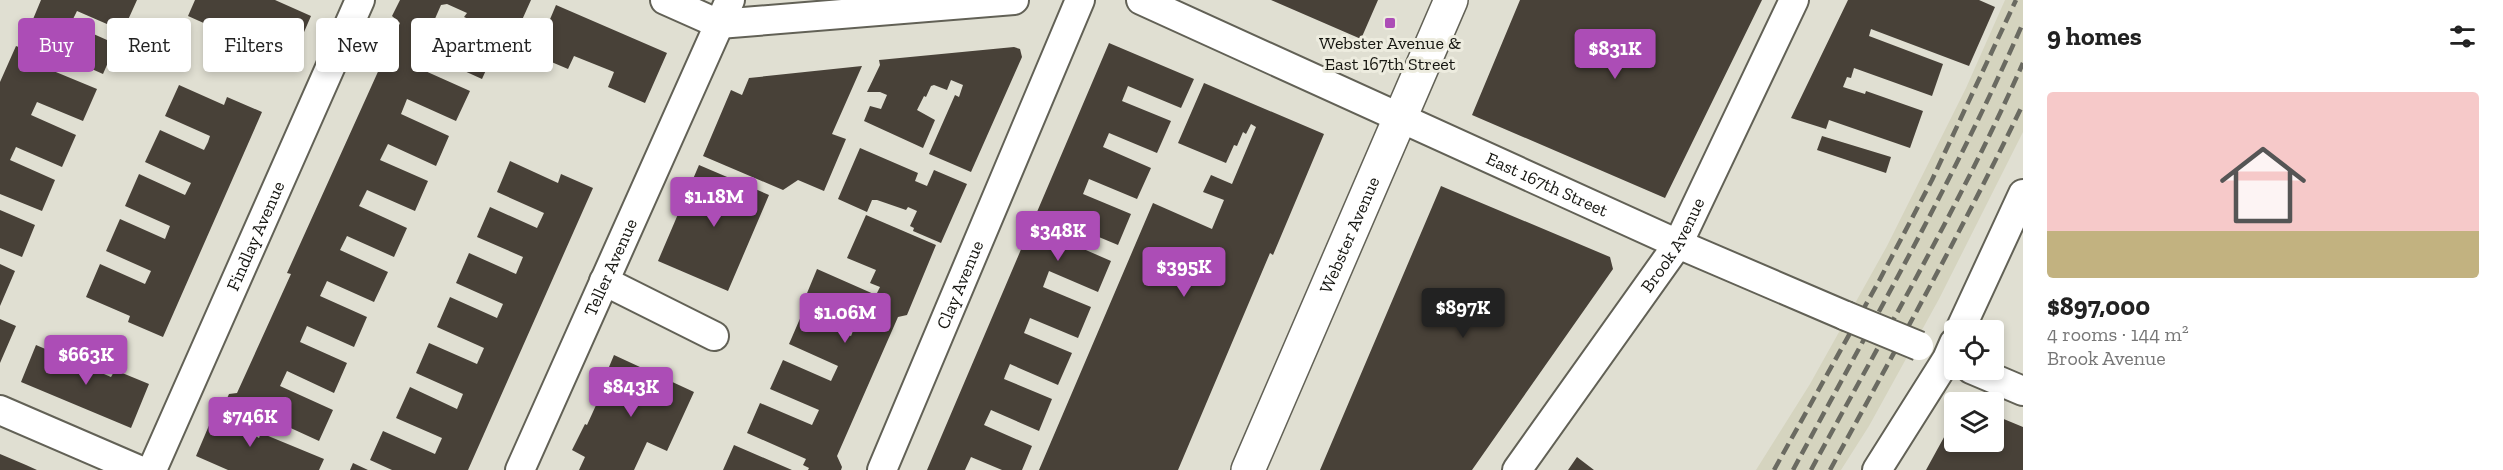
<!DOCTYPE html>
<html lang="en">
<head>
<meta charset="utf-8">
<style>
  :root { --surface:#fff; --page:#f6f6f6; --text:#222; --muted:#767676; --line:#e0e0e0; --accent:#ac4db6 }
  body { margin:0; font-family:"Zilla Slab",serif; background:var(--page); color:var(--text); height:100vh; display:flex; flex-direction:column; font-size:22px; white-space:nowrap }
  * { box-sizing:border-box; margin:0 }
  p { font-size:20px; color:var(--muted) }
  .icon { flex:none; width:33px; height:33px; fill:none; stroke:currentColor; stroke-width:2; stroke-linecap:round; stroke-linejoin:round }
  .map { position:relative; flex:1; overflow:hidden }
  .side { display:flex; flex-direction:column; background:var(--surface); width:480px }
  .side>* { flex:none }
  .banner { position:absolute; left:18px; top:18px; width:570px; height:54px; display:flex; gap:12px }
  .fabs { position:absolute; left:1944px; top:320px; display:grid; gap:12px }
  .fabs a { display:grid; place-items:center; width:60px; height:60px; border-radius:6px; background:var(--surface); box-shadow:0 3px 9px #0003; font-size:30px }
  .price { position:absolute; translate:-50% -51px; padding:0 14px; border-radius:6px; background:var(--accent); color:#fff; font-size:20px; line-height:39px; filter:drop-shadow(0 2px 3px #0008) }
  .price::after { content:''; position:absolute; left:50%; top:36px; width:18px; height:14px; margin-left:-9px; background:inherit; clip-path:polygon(0 0,100% 0,50% 100%) }
  .price.selected { background:#222; color:#fff }
  ul { padding:0; list-style:none }
  li { display:grid; align-content:center; gap:12px; height:318px; padding:0 24px }
  li+li { border-top:2px solid var(--line) }
  li span { display:grid; place-items:center; height:186px; border-radius:6px; color:#555 }
  li>.icon { margin-inline-start:auto }
  span .icon { width:108px; height:108px; fill:#fffc; stroke-width:1 }
  li b { font-size:26px }
  h2 { display:flex; justify-content:space-between; align-items:center; height:72px; padding:0 24px; font-size:26px }
  .tag { padding:0 21px; border-radius:6px; background:var(--surface); box-shadow:0 3px 9px #0003; font-size:21px; line-height:54px }
  .tag.selected { background:var(--accent); color:#fff }
  main { display:flex; flex:1; min-height:0 }
  .map>svg:first-child { display:block }
</style>
</head>
<body>
<main>
<div class="map">
<svg width="2023" height="470" viewBox="0 0 2023 470">
  <rect width="100%" height="100%" fill="#e0dfd2"/>
  <path fill="#d5d4bf" d="M2005 0H2023V132L1939 299 1869 426 1841 470H1756L1810 384 1887 246 1966 88Z"/>
  <path fill="#484138" d="M41 0H137L123 31 77 11 74 17 71 24 116 44 103 74 58 54 51 70 97 89 83 121 37 102 31 115 76 135 62 167 16 147 10 160 55 180 42 211 0 194V82L16 46 21 48Z
    M195 0H275L311 16 288 69 257 56 262 46 236 34 235 37 188 16Z
    M400 0H531L513 40 464 17 467 13 447 4 441 5 434 21 496 48 482 79 429 55 423 70 470 91 456 121 407 99 401 114 449 136 436 166 388 144 380 160 428 181 415 211 367 190 359 206 407 228 394 257 347 236 340 250 388 272 374 302 327 281 320 296 367 317 354 347 307 326 300 342 347 363 334 393 287 371 280 386 333 410 319 441 260 414 256 424 222 409 229 394 237 393 291 274 287 273 400 23 392 16Z
    M1271 0H1378L1361 39Z
    M1520 0H1762L1665 198 1472 115Z
    M1848 0H1979L1995 7 1969 66 1871 29 1869 36 1943 64 1932 96 1854 68 1851 78 1847 77 1843 87 1865 94 1866 91 1923 111 1910 148 1829 120 1826 129 1791 118Z
    M556 5 667 53 645 103 608 87 614 72 574 56 568 69 535 55Z
    M1109 43 1194 79 1181 108 1128 86 1122 101 1171 121 1157 153 1109 133 1103 147 1151 168 1137 199 1089 179 1083 194 1131 214 1118 245 1070 225 1063 240 1111 261 1098 292 1049 271 1043 287 1091 307 1078 338 1030 318 1024 333 1072 353 1058 385 1010 364 1005 376 1004 379 1052 399 1039 431 991 410 984 425 1032 446 1022 470H1002L971 457 965 470H927Z
    M1014 47 1020 49 1022 57 971 172 929 154 955 95 959 97 963 85 951 80 947 90 934 85 931 86 926 97 924 96 917 110 935 120 923 148 864 121 870 106 881 109 887 95 880 92H867L880 65 879 60Z
    M862 66 832 134 846 139 824 191 798 180 783 190 703 156 731 90 742 95 749 78Z
    M1204 83 1324 134 1273 255 1270 253 1178 470H1039L1153 203 1212 229 1224 200 1203 192 1211 175 1232 184 1256 127 1251 124 1246 134 1243 132 1237 146 1234 145 1226 163 1178 143Z
    M179 85 224 105 227 97 262 112 163 337 128 322 130 316 86 297 100 264 145 284 151 271 106 251 120 219 165 239 170 226 125 206 139 174 185 195 191 183 145 162 160 130 204 150 208 142 210 136 165 116Z
    M1822 136 1891 157 1886 173 1817 150Z
    M860 148 918 173 915 181 927 186 934 170 967 184 941 243 913 231 914 228 910 226 917 211 908 207 906 210 877 200H872L867 212 838 199Z
    M510 161 558 183 561 174 593 188 468 470H392L370 460 383 431 435 454 442 438 396 418 410 387 457 409 463 394 416 373 429 343 477 364 484 348 437 327 450 297 497 318 503 304 456 283 469 253 516 274 523 257 477 237 490 207 537 228 544 213 497 192Z
    M699 165 769 195 728 291 658 261Z
    M1441 186 1610 257 1613 269 1472 470H1320Z
    M0 210 35 225 22 257 0 248Z
    M866 215 936 245 907 315 898 317 837 456 842 467 841 470H808L809 468 803 465 806 459 747 433 760 403 812 425 819 410 770 389 783 360 831 381 838 366 789 344 802 314 851 336 857 321 805 298 817 269 876 295 880 287 870 283 876 270 847 258Z
    M0 264 15 271 0 306Z
    M0 319 16 326 0 363Z
    M36 345 111 377 115 370 149 384 131 428 21 382Z
    M614 355 694 392 667 451 647 442 634 470H579L585 457 572 450 585 424 587 425 607 381 604 379Z
    M216 409 254 425 251 432 254 435 259 438 261 433 324 459 319 470H228L196 456Z
    M1994 415 2023 427V470H1926L1954 419V441H1994Z
    M734 445 792 470H723Z
    M0 454 26 465 37 470H0Z
    M1577 457 1594 470H1568Z
    M353 463 368 470H350Z"/>
  <g fill="none" stroke-linecap="round" stroke-linejoin="round">
    <g stroke="#626156" stroke-width="32">
      <g id="minor">
        <path d="M665 0 719 24 1014 0"/>
        <path id="s1" d="M1141 0 1678 244 1846 316"/>
        <path d="M604 281 714 336"/>
        <path d="M1960 330 2023 194"/>
        <path d="M1971 369 2023 391"/>
        <path d="M0 410 139 470"/>
        <path id="s2" d="M152 470 360 0"/>
        <path id="s3" d="M520 470 730 0"/>
        <path id="s4" d="M882 470 1080 0"/>
        <path id="s5" d="M1517 470 1678 244 1794 0"/>
        <path d="M1877 470 1947 359 1954 343"/>
      </g>
    </g>
    <g stroke="#626156" stroke-width="36">
      <g id="major">
        <path id="s6" d="M1248 470 1451 0"/>
      </g>
    </g>
    <use href="#minor" stroke="#fff" stroke-width="28"/>
    <use href="#major" stroke="#fff" stroke-width="33"/>
    <path stroke="#6a6a61" stroke-width="4.5" stroke-dasharray="12 6" stroke-linecap="butt" d="M1774 470 1879 281 1932 180 2016 0
      M1793 470C1873 322 1955 177 2023 23
      M1811 470C1884 335 1961 203 2023 63
      M1830 470C1896 349 1963 229 2023 104"/>
    <g stroke="#626156" stroke-width="32" stroke-linecap="butt">
      <path id="minor-bridge" d="M1846 316 1919 346"/>
    </g>
    <use href="#minor-bridge" stroke="#fff" stroke-width="28"/>
  </g>
  <rect fill="#ac4db6" stroke="#edecdf" stroke-width="2" x="1384" y="17" width="12" height="12" rx="3"/>
  <g text-anchor="middle" stroke-width="6" stroke-linejoin="round" paint-order="stroke">
    <g font-size="18" fill="#161611" stroke="#edecdf">
      <text x="1390" y="49">Webster Avenue &amp;<tspan x="1390" dy="21">East 167th Street</tspan></text>
    </g>
    <g font-size="18" fill="#161611" stroke="#edecdf">
      <text dy="6" stroke="none"><textPath href="#s1" startOffset="446">East 167th Street</textPath></text>
      <text dy="6" stroke="none"><textPath href="#s2" startOffset="256">Findlay Avenue</textPath></text>
      <text dy="6" stroke="none"><textPath href="#s6" startOffset="256">Webster Avenue</textPath></text>
      <text dy="6" stroke="none"><textPath href="#s5" startOffset="274">Brook Avenue</textPath></text>
      <text dy="6" stroke="none"><textPath href="#s3" startOffset="222">Teller Avenue</textPath></text>
      <text dy="6" stroke="none"><textPath href="#s4" startOffset="201">Clay Avenue</textPath></text>
    </g>
  </g>
</svg>
<div class="fabs">
<a><svg class="icon" aria-label="locate" viewBox="0 0 24 24"><circle cx="12" cy="12" r="6"/><path d="M12 2v4M12 18v4M2 12h4M18 12h4"/></svg></a>
<a><svg class="icon" aria-label="layers" viewBox="0 0 24 24"><path d="M12 4l9 5-9 5-9-5zM3 14l9 5 9-5"/></svg></a>
</div>
<b class="price" style="left:1615px;top:80px">$831K</b>
<b class="price" style="left:714px;top:228px">$1.18M</b>
<b class="price" style="left:1058px;top:262px">$348K</b>
<b class="price" style="left:1184px;top:298px">$395K</b>
<b class="price selected" style="left:1463px;top:339px">$897K</b>
<b class="price" style="left:845px;top:344px">$1.06M</b>
<b class="price" style="left:86px;top:386px">$663K</b>
<b class="price" style="left:631px;top:418px">$843K</b>
<b class="price" style="left:250px;top:448px">$746K</b>
<div class="banner">
<a class="tag selected">Buy</a>
<a class="tag">Rent</a>
<a class="tag">Filters</a>
<a class="tag">New</a>
<a class="tag">Apartment</a>
</div>
</div>
<section class="side">
<h2>9 homes<svg class="icon" aria-label="filters" viewBox="0 0 24 24"><path d="M4 7h16M4 17h16"/><circle cx="9" cy="7" r="2"/><circle cx="15" cy="17" r="2"/></svg></h2>
<ul>
<li><span style="background:linear-gradient(#f6c9c9 75%,#c2b280 0)"><svg class="icon" aria-label="home" viewBox="0 0 24 24"><path d="M3 11l9-7 9 7M6 9v11h12V9"/></svg></span><div><b>$897,000</b><p>4 rooms · 144 m²</p><p>Brook Avenue</p></div></li>
</ul>
</section>
</main>
</body>
</html>
